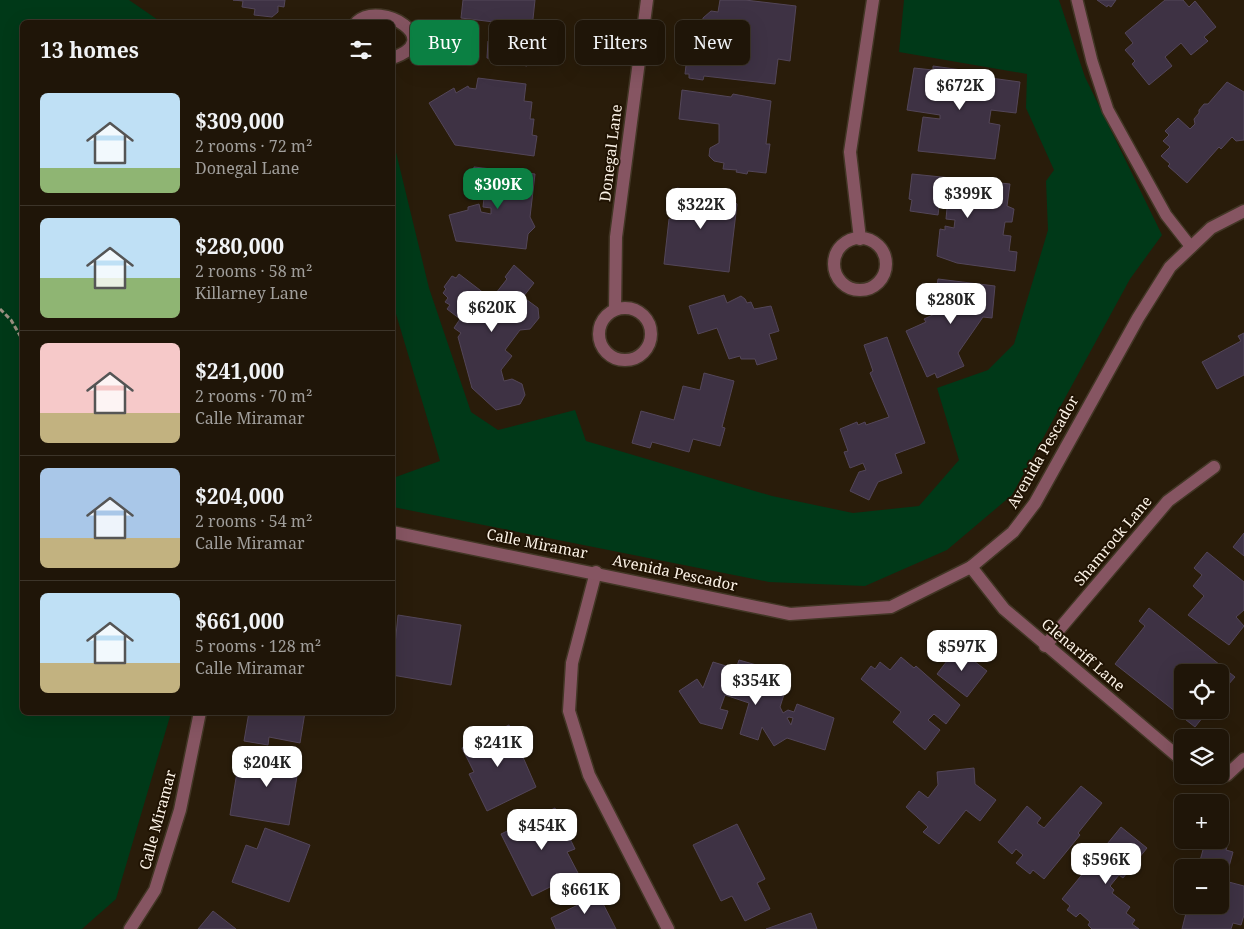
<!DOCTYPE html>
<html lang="en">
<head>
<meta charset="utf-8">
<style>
  :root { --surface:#1f1508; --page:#271e12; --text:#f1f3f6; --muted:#a19f9c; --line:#3c3429; --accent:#0b8043 }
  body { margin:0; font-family:"Noto Serif",serif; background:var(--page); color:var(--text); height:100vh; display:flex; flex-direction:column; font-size:19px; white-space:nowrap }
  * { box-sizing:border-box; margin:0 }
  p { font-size:16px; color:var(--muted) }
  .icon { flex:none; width:28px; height:28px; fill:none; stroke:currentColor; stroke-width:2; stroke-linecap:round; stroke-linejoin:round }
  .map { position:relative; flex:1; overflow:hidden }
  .details { position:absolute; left:20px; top:20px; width:375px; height:695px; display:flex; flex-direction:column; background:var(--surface); border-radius:8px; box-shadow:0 5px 20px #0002,0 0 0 1px var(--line) }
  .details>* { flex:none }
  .hud { position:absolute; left:410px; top:20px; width:475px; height:45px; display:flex; gap:10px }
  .fabs { position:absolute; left:1174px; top:664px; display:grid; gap:10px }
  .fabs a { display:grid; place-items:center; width:55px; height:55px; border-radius:8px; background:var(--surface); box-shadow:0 5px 20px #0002,0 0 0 1px var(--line); font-size:25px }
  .price { position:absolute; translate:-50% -42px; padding:0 11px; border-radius:10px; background:#fff; color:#222; font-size:16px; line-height:32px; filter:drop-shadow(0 1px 2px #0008) }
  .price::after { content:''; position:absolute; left:50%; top:30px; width:15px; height:11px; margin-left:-8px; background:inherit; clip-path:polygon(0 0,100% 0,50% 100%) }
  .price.selected { background:var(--accent); color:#fff }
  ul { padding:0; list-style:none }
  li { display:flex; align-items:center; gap:15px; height:125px; padding:0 20px }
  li+li { border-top:1px solid var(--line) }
  li span { display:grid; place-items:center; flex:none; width:140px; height:100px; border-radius:8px; color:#555 }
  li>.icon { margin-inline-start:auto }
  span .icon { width:60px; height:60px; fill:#fffc; stroke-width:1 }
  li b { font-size:21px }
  h2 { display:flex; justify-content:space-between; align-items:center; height:60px; padding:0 20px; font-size:21px }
  .tag { padding:0 18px; border-radius:8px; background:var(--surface); box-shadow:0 5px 20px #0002,0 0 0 1px var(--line); font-size:18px; line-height:45px }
  .tag.selected { background:var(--accent); color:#fff }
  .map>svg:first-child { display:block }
</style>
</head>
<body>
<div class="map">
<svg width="1244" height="929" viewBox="0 0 1244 929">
  <rect width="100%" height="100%" fill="#291c0a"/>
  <path fill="#003918" d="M0 0H129L161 22H22V712L171 713 116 899 82 929H0Z
    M904 0H1059L1085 77 1162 235 1130 279 1012 495 947 550 865 586 769 582 393 507V478L440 461 393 304V140L429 288 471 412 498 430 575 410 586 441 772 496 853 513 919 506 959 460 937 388 988 370 1014 344 1048 230 1046 181 1054 170 1026 108 1027 74 899 52Z"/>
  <path fill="#3e3244" stroke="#534659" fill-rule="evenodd" d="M233 0H285L284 7 278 6V12L272 17 254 15 255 9 242 7 243 1Z
    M463 0H535L533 19 540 26V32L531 36 527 66 487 58 488 41 492 42 490 28 494 22 461 18Z
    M720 0H745L796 6 790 61 778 59 775 84 704 76 703 80 689 78V74H685L690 31 705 33 702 27 703 18 711 11 718 12Z
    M1097 0H1116L1111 7 1108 5 1107 7Z
    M1165 0H1183L1189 7 1195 1 1216 27 1204 37 1208 41 1191 55 1181 43 1165 57 1172 66 1149 85 1132 64 1135 61 1125 50 1133 43 1125 33Z
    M933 66 962 70 961 74 1020 82 1016 113 991 110 989 123 1000 125 995 159 918 151 923 117 940 119V115L907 110 914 68 933 70Z
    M478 78 526 84 524 101 532 102 530 119H534L532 135 537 136 534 156 455 145 429 103 454 88 456 93 468 86 469 88 476 89Z
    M1227 82 1244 92V140L1236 141 1232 137 1221 149 1219 147 1187 183 1168 166 1170 164 1161 156 1170 147 1163 141 1169 135 1165 131 1178 118 1190 129 1195 124 1194 119 1199 113V110L1204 104H1208Z
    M682 90 731 97 733 94 771 101 766 144H770L766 173 748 171 747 174 736 172 737 170 723 169 724 163 714 161 709 156 710 148 719 143V124L679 119Z
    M474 167 535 174 530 217 535 227 528 234 526 249 456 241 449 215 468 210V207L479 204 481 212 491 214V208L483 207 485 188 471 186Z
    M912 174 1010 184 1007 206 1014 209 1012 222H1005L1003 235 1011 236 1009 251 1017 252 1015 271 957 263 937 256 940 229 945 230V226L954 228 955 220 946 219 947 208 939 207 938 215 910 211 912 200 909 199Z
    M677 188 728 195 737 204 729 272 664 264 669 219H675L668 208 669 195Z
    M514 265 534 283 523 297 538 308 539 318 530 329 520 330 505 350 512 356 501 370 504 381 512 379 522 384 525 395 520 404 496 410 472 388 458 337 461 333 454 328 460 319 447 309 450 305 445 302 448 298 443 293 446 289 444 287 452 276 456 278 459 274 489 297 496 293 507 279 505 277Z
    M938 279 995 286 992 318 983 317 958 353 964 366 937 378 935 373 927 377 906 331 926 322 924 319 939 312 940 303 935 302Z
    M724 295 727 303 741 296 745 299 747 303 751 302 754 309 771 306 779 331 769 334 777 359 757 365 755 359H741L740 356 729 359 717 328 698 334 689 306Z
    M1244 333V375L1217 389 1202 362 1241 341 1238 336Z
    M887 337 925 443 895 454 902 473 878 482 869 500 850 491 859 472 866 470 863 463 850 468 844 452 848 451 840 429 857 422 858 425 865 422 866 425 889 417 870 373 873 371 864 345Z
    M704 373 734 381 722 427 725 428 720 446 693 439 689 452 652 442 650 448 632 443 641 411 674 420 683 386 700 390Z
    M1244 533V556L1233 547Z
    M1207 552 1244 582V610L1236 617 1244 626 1229 645 1188 615 1204 596 1193 586 1202 575 1194 568Z
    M1149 608 1235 677 1220 694V703V672H1182V710H1214L1209 717H1203L1195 727 1115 664 1145 626 1139 621Z
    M398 615 461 625 451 685 392 675Z
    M957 648 987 671 967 697 937 674Z
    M901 657 914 668 916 666 960 705 946 724 934 714 928 720 940 730 925 750 893 722 901 712 861 679 871 666 875 669 880 662 890 670Z
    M739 660 760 666 758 672 776 677 773 684 786 688 780 707 783 713 788 710 794 712 797 704 834 718 825 750 787 738 774 746 762 727 758 740 740 734 749 703 725 695 720 709 728 711 722 729 700 723 679 691 697 679 703 688 713 662 736 669ZM789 717 793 718 791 725 787 718Z
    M249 712H305L300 743 269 737 268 745 244 741Z
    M509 725 536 787 487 811 469 774 474 772 462 748Z
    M254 747 300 758 289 825 230 815 237 772 249 774Z
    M974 768 975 784 996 800 980 821 966 810 939 844 923 832 928 827 906 807 919 791 928 798 938 785 937 772Z
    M1081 786 1102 803 1078 833 1080 835 1044 879 1033 870 1030 874 1016 863 1023 855 1016 849 1012 854 998 842 1027 806 1041 818 1037 823 1044 828Z
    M555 808 575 849 567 852 578 873 532 896 501 834Z
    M737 824 765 879 757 883 770 909 745 921 732 896 721 901 693 845Z
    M1121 827 1147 848 1123 878 1119 875 1110 886 1114 890 1112 893 1130 907 1126 913 1135 920 1132 924 1139 929H1092L1088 925 1090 922 1080 913 1076 917 1067 910 1070 906 1062 899Z
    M265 828 310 845 289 902 232 882 246 845 257 849Z
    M1210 842 1227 847 1226 850 1233 852 1225 881 1244 886V915L1241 925 1233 923 1231 929H1182L1188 905H1220V868H1198L1204 846 1209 848Z
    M596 890 616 929H556L551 918 582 903 580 898Z
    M213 911 236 929H198Z
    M811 913 817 929H766Z"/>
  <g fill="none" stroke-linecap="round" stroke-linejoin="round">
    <g stroke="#423625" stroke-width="14">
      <path id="service" d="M1077 0 1092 61 1108 110 1166 215 1191 247"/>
    </g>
    <g stroke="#423625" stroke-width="15">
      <path id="minor" d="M357 22C381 0 447 40 392 58
        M834 264a26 26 0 1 1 52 0a26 26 0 1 1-52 0Z
        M860 239 850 152 873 0
        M599 334a26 26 0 1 1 52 0a26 26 0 1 1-52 0Z
        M615 310 616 237 647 0
        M971 567 1004 609 1182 760
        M596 572 572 663 569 711 589 775 668 929
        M1045 646 1168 501 1214 467
        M1220 773 1227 775 1244 759"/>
    </g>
    <g stroke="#423625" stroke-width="15">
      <path id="tertiary" d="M392 532 790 614 891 607 971 567 1013 532 1035 503 1138 318 1170 267 1211 228 1244 211
        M130 929 155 890 180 810 200 712"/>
    </g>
    <path stroke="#9c9182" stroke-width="3" stroke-dasharray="5 2.5" stroke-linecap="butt" d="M0 309 11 320 22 339"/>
    <use href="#service" stroke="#865562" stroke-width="11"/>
    <use href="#minor" stroke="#865562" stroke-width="12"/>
    <use href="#tertiary" stroke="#865562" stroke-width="12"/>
  </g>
  <g text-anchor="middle" stroke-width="4" stroke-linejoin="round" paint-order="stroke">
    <g font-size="15" fill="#fcf3e7" stroke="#201303">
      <text transform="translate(611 153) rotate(-83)" y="5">Donegal Lane</text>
      <text transform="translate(1043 452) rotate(-60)" y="5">Avenida Pescador</text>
      <text transform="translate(1113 541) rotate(-50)" y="5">Shamrock Lane</text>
      <text transform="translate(537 544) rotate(11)" y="5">Calle Miramar</text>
      <text transform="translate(675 573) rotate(12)" y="5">Avenida Pescador</text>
      <text transform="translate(1083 655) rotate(40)" y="5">Glenariff Lane</text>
      <text transform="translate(158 820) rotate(-75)" y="5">Calle Miramar</text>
    </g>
  </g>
</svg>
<div class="fabs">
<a><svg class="icon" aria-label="locate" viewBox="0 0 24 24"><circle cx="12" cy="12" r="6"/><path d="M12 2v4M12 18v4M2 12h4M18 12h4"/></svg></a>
<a><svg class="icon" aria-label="layers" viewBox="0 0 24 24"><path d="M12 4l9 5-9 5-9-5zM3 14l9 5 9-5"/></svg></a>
<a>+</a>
<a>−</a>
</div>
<b class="price" style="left:960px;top:111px">$672K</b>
<b class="price selected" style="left:498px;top:210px">$309K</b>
<b class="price" style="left:968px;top:219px">$399K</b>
<b class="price" style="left:701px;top:230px">$322K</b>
<b class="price" style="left:951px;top:325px">$280K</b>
<b class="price" style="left:492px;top:333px">$620K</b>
<b class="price" style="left:962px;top:672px">$597K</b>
<b class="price" style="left:756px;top:706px">$354K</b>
<b class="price" style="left:498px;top:768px">$241K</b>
<b class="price" style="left:267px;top:788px">$204K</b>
<b class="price" style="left:542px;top:851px">$454K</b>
<b class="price" style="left:1106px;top:885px">$596K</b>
<b class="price" style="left:585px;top:915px">$661K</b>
<div class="hud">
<a class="tag selected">Buy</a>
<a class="tag">Rent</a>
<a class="tag">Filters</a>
<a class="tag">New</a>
</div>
<section class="details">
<h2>13 homes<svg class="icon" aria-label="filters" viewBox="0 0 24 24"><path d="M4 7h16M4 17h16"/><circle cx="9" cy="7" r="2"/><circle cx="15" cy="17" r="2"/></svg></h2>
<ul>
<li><span style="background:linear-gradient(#bfe0f5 75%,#8fb573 0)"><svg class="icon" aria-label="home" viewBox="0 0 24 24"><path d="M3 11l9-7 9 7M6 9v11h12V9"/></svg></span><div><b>$309,000</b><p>2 rooms · 72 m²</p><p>Donegal Lane</p></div></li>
<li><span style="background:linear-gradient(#bfe0f5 60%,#8fb573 0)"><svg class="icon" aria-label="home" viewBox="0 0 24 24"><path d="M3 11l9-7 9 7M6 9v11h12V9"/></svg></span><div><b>$280,000</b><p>2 rooms · 58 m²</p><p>Killarney Lane</p></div></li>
<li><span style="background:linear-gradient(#f6c9c9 70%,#c2b280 0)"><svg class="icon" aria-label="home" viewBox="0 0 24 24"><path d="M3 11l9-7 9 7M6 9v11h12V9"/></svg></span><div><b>$241,000</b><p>2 rooms · 70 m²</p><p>Calle Miramar</p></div></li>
<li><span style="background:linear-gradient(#a9c7e8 70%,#c2b280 0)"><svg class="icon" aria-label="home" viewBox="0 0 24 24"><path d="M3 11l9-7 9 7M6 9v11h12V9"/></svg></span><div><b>$204,000</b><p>2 rooms · 54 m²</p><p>Calle Miramar</p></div></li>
<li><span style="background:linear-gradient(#bfe0f5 70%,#c2b280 0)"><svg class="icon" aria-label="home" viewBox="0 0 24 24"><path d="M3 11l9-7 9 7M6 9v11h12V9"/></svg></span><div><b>$661,000</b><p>5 rooms · 128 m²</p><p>Calle Miramar</p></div></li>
</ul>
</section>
</div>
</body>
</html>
